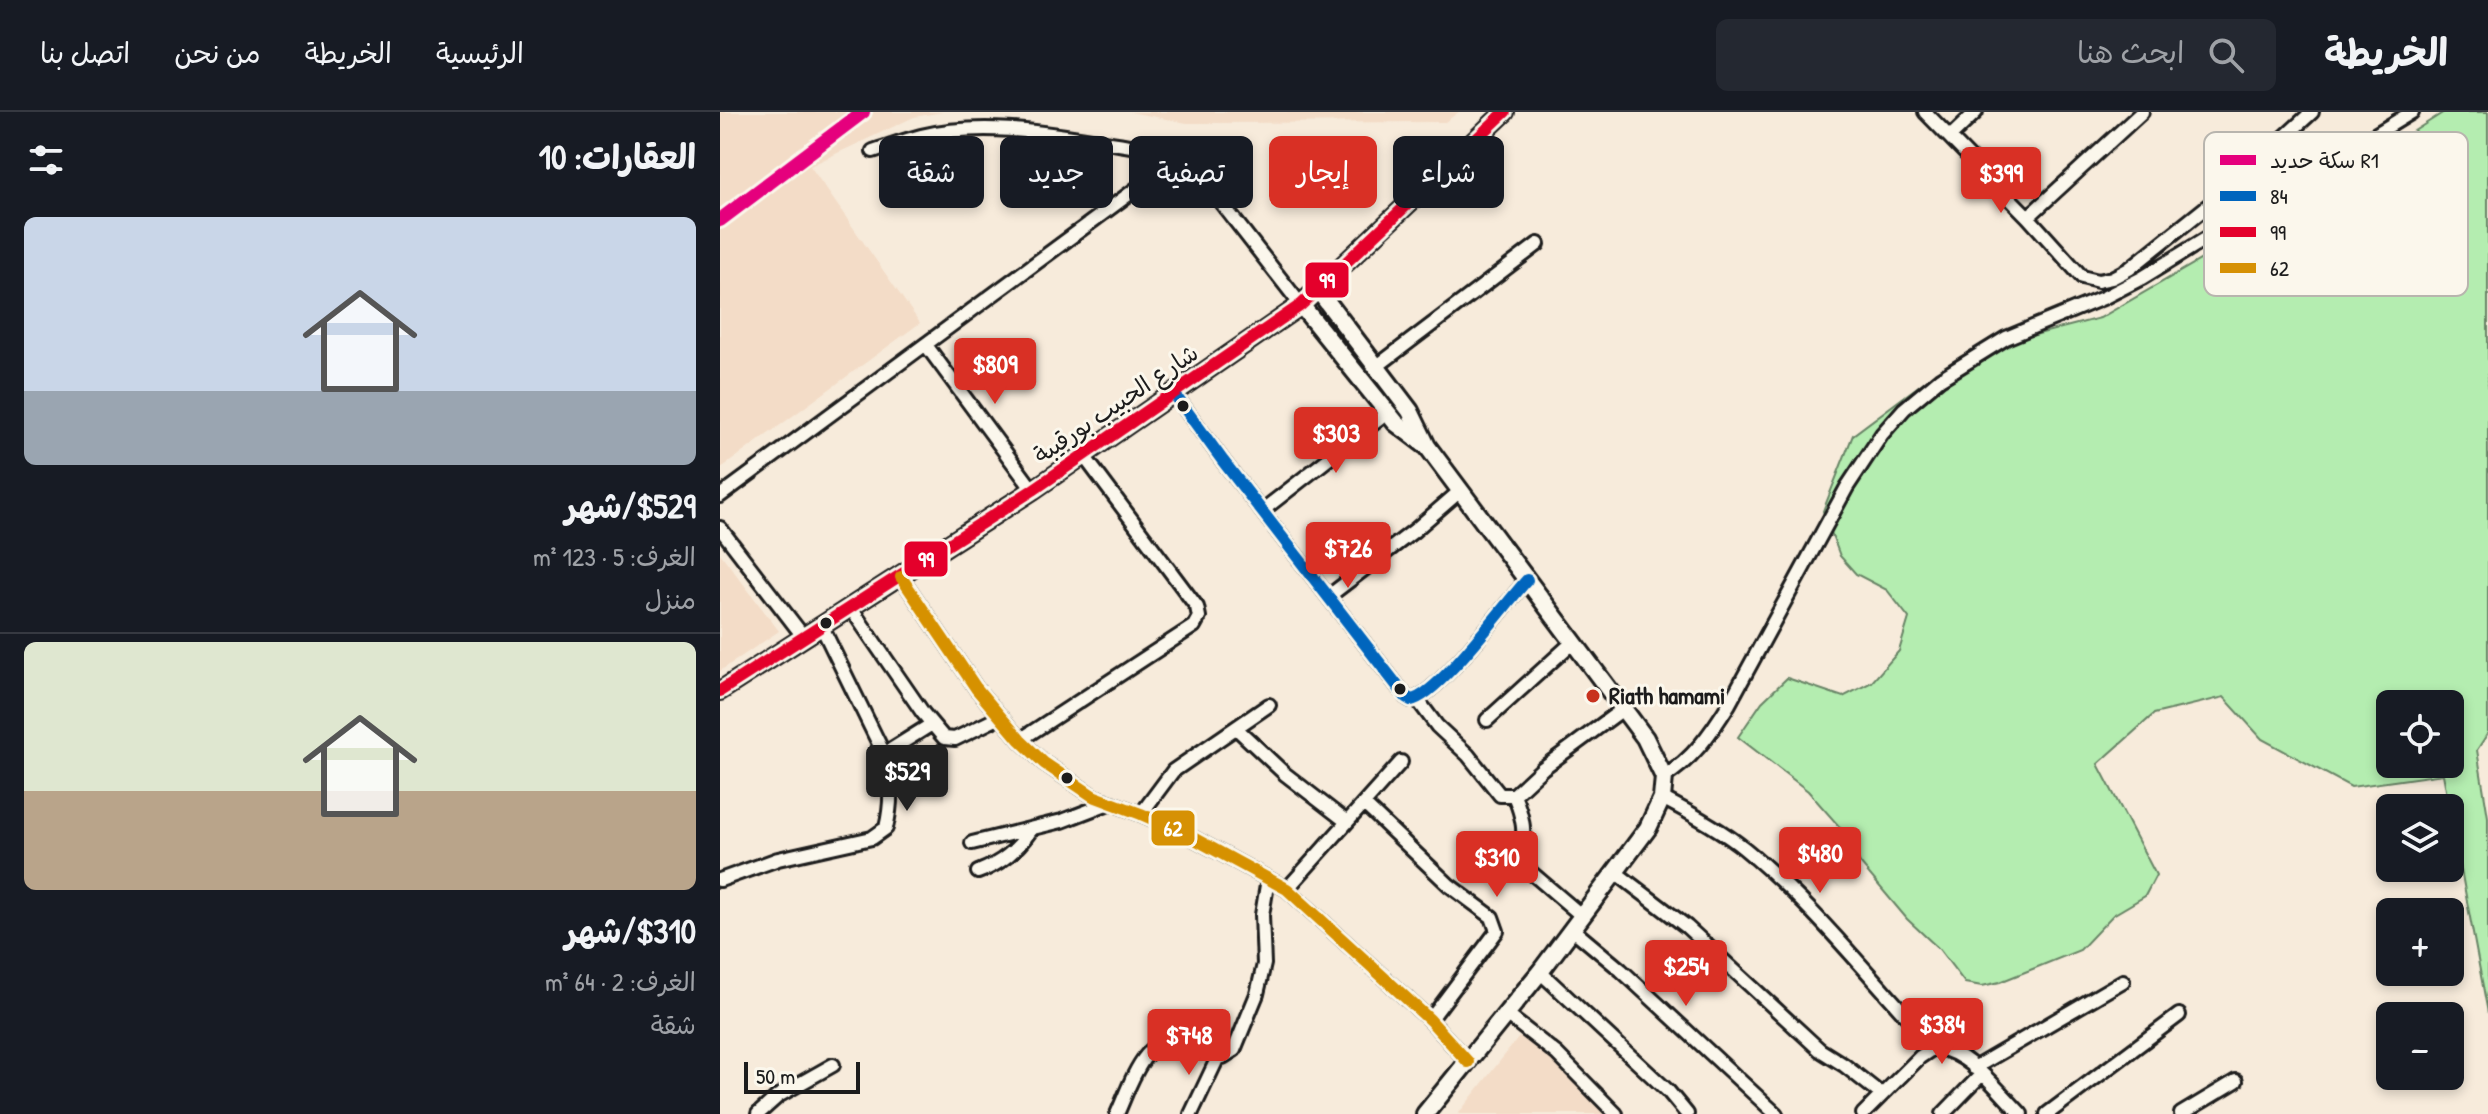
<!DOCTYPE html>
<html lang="ar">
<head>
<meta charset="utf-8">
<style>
  :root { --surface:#171b24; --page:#242831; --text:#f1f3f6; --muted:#9ea1a6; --line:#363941; --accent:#d93025 }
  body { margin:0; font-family:"Patrick Hand","Playpen Sans Arabic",sans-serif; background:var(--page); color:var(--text); direction:rtl; height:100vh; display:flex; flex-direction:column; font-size:30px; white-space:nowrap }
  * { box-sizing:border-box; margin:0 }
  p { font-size:26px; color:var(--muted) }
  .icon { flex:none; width:44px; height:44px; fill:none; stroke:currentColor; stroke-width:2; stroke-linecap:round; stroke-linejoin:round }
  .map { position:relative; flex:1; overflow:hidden; direction:ltr }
  .drawer { display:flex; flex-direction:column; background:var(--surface); width:720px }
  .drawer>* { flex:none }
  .guide { position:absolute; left:24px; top:24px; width:760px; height:72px; direction:rtl; display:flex; gap:16px }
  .tools { position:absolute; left:1656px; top:578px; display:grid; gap:16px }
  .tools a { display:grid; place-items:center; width:88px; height:88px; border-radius:12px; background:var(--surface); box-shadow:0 4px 12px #0003; font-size:40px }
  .scale { position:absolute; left:24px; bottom:20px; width:116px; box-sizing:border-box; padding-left:8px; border:4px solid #1c1c1c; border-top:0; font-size:22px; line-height:28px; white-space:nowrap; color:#1c1c1c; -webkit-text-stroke:6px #fbf7ec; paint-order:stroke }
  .price { position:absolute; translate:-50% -68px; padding:0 18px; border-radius:8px; background:var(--accent); color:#fff; font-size:26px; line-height:52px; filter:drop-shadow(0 2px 4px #0008) }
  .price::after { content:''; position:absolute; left:50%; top:48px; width:24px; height:18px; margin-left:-12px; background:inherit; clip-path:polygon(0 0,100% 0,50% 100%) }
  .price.current { background:#222; color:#fff }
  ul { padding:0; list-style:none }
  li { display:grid; align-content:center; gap:16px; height:424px; padding:0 24px }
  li+li { border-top:2px solid var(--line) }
  li span { display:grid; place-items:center; height:248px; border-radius:12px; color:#555 }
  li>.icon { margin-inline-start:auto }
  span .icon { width:144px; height:144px; fill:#fffc; stroke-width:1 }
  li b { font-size:34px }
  h2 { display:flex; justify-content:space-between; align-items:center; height:96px; padding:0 24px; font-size:34px }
  .tag { padding:0 28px; border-radius:12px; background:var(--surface); box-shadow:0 4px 12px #0003; font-size:28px; line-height:72px }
  .tag.current { background:var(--accent); color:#fff }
  header { display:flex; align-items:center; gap:48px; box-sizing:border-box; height:112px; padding:0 40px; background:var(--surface); border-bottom:2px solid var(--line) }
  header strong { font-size:38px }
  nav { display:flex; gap:44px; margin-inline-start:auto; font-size:28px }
  .search { width:560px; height:72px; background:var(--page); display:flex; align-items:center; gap:20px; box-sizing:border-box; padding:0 28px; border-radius:12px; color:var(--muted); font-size:30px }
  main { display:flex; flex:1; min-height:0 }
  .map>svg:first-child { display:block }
</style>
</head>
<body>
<header>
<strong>الخريطة</strong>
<div class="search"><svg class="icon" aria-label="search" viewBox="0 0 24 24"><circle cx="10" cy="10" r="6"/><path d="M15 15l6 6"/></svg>ابحث هنا</div>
<nav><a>الرئيسية</a><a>الخريطة</a><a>من نحن</a><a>اتصل بنا</a></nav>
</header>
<main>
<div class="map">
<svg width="1768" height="1002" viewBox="0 0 1768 1002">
  <rect width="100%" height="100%" fill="#f7ebdb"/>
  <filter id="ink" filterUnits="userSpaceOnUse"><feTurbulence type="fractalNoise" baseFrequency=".0125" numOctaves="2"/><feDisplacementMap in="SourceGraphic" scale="16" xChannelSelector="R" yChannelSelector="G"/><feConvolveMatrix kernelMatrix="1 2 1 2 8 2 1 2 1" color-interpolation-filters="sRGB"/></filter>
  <g filter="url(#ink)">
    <path fill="#f3dcc7" d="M0 0H223L194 5 90 54 200 211 0 357Z
      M410 0H739L725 10 467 11Z
      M0 441 59 519 0 559Z
      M799 925 833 943 887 1002H738Z"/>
    <path fill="#b4edb0" stroke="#688466" stroke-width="2" fill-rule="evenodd" d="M1724 0H1768V621L1757 638 1768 705V901L1723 662 1631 675 1542 627 1504 585 1434 602 1378 652 1436 763 1425 784 1393 803 1360 838 1280 870 1262 874 1245 871 1219 837 1187 807 1140 751 1125 721 1088 679 1018 625 1042 590 1067 566 1123 585 1152 570 1179 539 1189 506 1167 478 1136 462 1120 444 1103 399 1133 323 1224 255 1268 235 1380 206 1611 72ZM1670 592H1730V652H1670Z"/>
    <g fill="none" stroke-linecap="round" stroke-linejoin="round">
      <g stroke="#1c1c1c" stroke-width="18">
        <path id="street" d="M1205 0 1308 105 1362 165 1378 169 1392 166 1409 157 1499 85 1592 0
          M1230 25 1256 0
          M153 39C169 34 185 28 201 24 259 10 321 20 379 29 412 34 446 38 474 56L581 193
          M1308 105 1422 0
          M206 233 313 378
          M656 255 818 132
          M455 283 503 349 686 585 691 588C718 584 785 492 807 468
          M0 384 458 46
          M543 398 667 301
          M0 416 83 524
          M181 465 256 576 300 628 324 651 373 684 421 702 462 720 567 777 710 908 748 950
          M609 484 695 418 740 379
          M130 495 203 601 224 626 235 627 280 605
          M697 587 717 614 748 643 780 683H794L823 656 903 597
          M767 608 853 530
          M516 616 565 662 627 710
          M300 628 474 514 479 505 477 495 364 344
          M164 642 212 612
          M944 665C973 647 991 621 1009 592L1127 375 1162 322 1184 297 1220 267 1286 226 1383 186 1422 166 1692 0
          M794 683C802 703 808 723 798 743L800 751 862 804
          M942 686C967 699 1003 719 1025 737 1096 795 1152 869 1215 935
          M644 692 729 773 772 805 777 819 710 908
          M421 702 453 659 549 593
          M252 731 342 709 389 691
          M258 760C282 751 296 739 311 718
          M895 760 967 815 1100 938 1124 953 1162 983
          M0 768 58 747 152 726 166 716C172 691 172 667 164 642L101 513
          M567 777 681 650
          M852 817 901 858 1056 1002
          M820 860 948 979 967 1002
          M786 902 837 942 896 1002
          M1254 956 1403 869
          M38 1002 58 984 113 953
          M397 1002C411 972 425 917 468 930 480 934 491 941 503 945L514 938 537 882 544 852 542 803 548 767
          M471 1002 499 943
          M1143 1002 1200 945 1215 935C1250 940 1277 978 1301 1002
          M1223 1002 1261 963
          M1327 1002 1459 903
          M1461 1002 1516 969"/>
      </g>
      <g stroke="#1c1c1c" stroke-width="22">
        <path id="secondary" d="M598 178 690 299 707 334 925 626 944 665 942 686 928 716 820 860 705 1002
          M581 193 676 311 705 333
          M0 579 313 378 581 193 785 0"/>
      </g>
      <use href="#street" stroke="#fbf7ec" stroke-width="12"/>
      <use href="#secondary" stroke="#fbf7ec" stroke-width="16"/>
      <g stroke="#fbf7ec" stroke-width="18">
        <path id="bus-1" d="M455 283 503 349 686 585 691 588C718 584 785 492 807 468"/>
      </g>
      <g stroke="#fbf7ec" stroke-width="18">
        <path id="bus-2" d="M0 579 313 378 581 193 785 0"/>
      </g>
      <g stroke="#fbf7ec" stroke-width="18">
        <path id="bus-3" d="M181 465 256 576 300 628 324 651 373 684 421 702 462 720 567 777 710 908 748 950"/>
      </g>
      <use href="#bus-1" stroke="#0065bd" stroke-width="12"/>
      <use href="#bus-2" stroke="#e4002b" stroke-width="12"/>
      <use href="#bus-3" stroke="#d69104" stroke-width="12"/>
      <g stroke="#fbf7ec" stroke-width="20">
        <path id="rail-1" d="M0 108 143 0"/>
      </g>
      <use href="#rail-1" stroke="#e5007d" stroke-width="14"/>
    </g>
  </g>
  <g fill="#1c1c1c" stroke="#fbf7ec" stroke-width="3">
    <circle cx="463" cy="294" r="7"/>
    <circle cx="106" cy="511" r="7"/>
    <circle cx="680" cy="577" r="7"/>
    <circle cx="347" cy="666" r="7"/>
  </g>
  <circle fill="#c8321e" stroke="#fbf7ec" stroke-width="3" cx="873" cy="584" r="8"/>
  <g text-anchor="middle" stroke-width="6" stroke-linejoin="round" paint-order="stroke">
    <g font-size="24" fill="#1c1c1c" stroke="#fbf7ec">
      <text transform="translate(396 292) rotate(-34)" y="8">شارع الحبيب بورقيبة</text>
    </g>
    <g font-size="24" font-weight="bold" fill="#1c1c1c" stroke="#fbf7ec" text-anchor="start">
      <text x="889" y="592">Riath hamami</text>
    </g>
  </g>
  <rect x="1484" y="20" width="264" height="164" rx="12" fill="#fbf7ec" stroke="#b8b5ae" stroke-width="2"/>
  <rect x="1500" y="43" width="36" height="10" fill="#e5007d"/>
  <rect x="1500" y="79" width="36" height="10" fill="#0065bd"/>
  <rect x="1500" y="115" width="36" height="10" fill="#e4002b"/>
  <rect x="1500" y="151" width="36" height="10" fill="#d69104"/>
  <g font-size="22" fill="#1c1c1c">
    <text x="1550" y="56">سكة حديد R1</text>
    <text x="1550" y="92">84</text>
    <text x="1550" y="128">99</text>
    <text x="1550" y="164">62</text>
  </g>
  <g stroke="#fbf7ec" stroke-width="3">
    <rect x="584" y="149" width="46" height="38" rx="8" fill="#e4002b"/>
    <rect x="183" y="428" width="46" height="38" rx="8" fill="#e4002b"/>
    <rect x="430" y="697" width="46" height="38" rx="8" fill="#d69104"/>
  </g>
  <g font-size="22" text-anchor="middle" font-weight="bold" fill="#fff">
    <text x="607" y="176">99</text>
    <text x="206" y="455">99</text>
    <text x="453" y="724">62</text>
  </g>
</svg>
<div class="tools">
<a><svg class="icon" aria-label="locate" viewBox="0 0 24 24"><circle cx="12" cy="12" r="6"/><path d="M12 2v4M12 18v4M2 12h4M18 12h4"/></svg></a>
<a><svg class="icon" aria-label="layers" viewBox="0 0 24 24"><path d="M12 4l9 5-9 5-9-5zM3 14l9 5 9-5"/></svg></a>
<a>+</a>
<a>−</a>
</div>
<div class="scale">50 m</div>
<b class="price" style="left:1281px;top:103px">$399</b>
<b class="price" style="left:275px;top:294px">$809</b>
<b class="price" style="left:616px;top:363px">$303</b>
<b class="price" style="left:628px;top:478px">$726</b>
<b class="price current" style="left:187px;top:701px">$529</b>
<b class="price" style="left:1100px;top:783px">$480</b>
<b class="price" style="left:777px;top:787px">$310</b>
<b class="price" style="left:966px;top:896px">$254</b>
<b class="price" style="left:1222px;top:954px">$384</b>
<b class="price" style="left:469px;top:965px">$748</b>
<div class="guide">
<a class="tag">شراء</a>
<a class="tag current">إيجار</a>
<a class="tag">تصفية</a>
<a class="tag">جديد</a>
<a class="tag">شقة</a>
</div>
</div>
<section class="drawer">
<h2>العقارات: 10<svg class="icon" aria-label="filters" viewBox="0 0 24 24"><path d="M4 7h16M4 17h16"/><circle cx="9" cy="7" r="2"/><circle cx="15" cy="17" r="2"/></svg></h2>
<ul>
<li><span style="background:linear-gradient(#c9d6e8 70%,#9aa5b1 0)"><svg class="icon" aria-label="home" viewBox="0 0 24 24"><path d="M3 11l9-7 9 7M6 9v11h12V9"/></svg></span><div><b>$529/شهر</b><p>الغرف: 5 · 123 m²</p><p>منزل</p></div></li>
<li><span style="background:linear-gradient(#dfe7d0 60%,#b9a48a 0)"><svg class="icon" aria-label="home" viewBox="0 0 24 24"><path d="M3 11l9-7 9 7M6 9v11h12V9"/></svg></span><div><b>$310/شهر</b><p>الغرف: 2 · 64 m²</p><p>شقة</p></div></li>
</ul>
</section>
</main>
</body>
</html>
